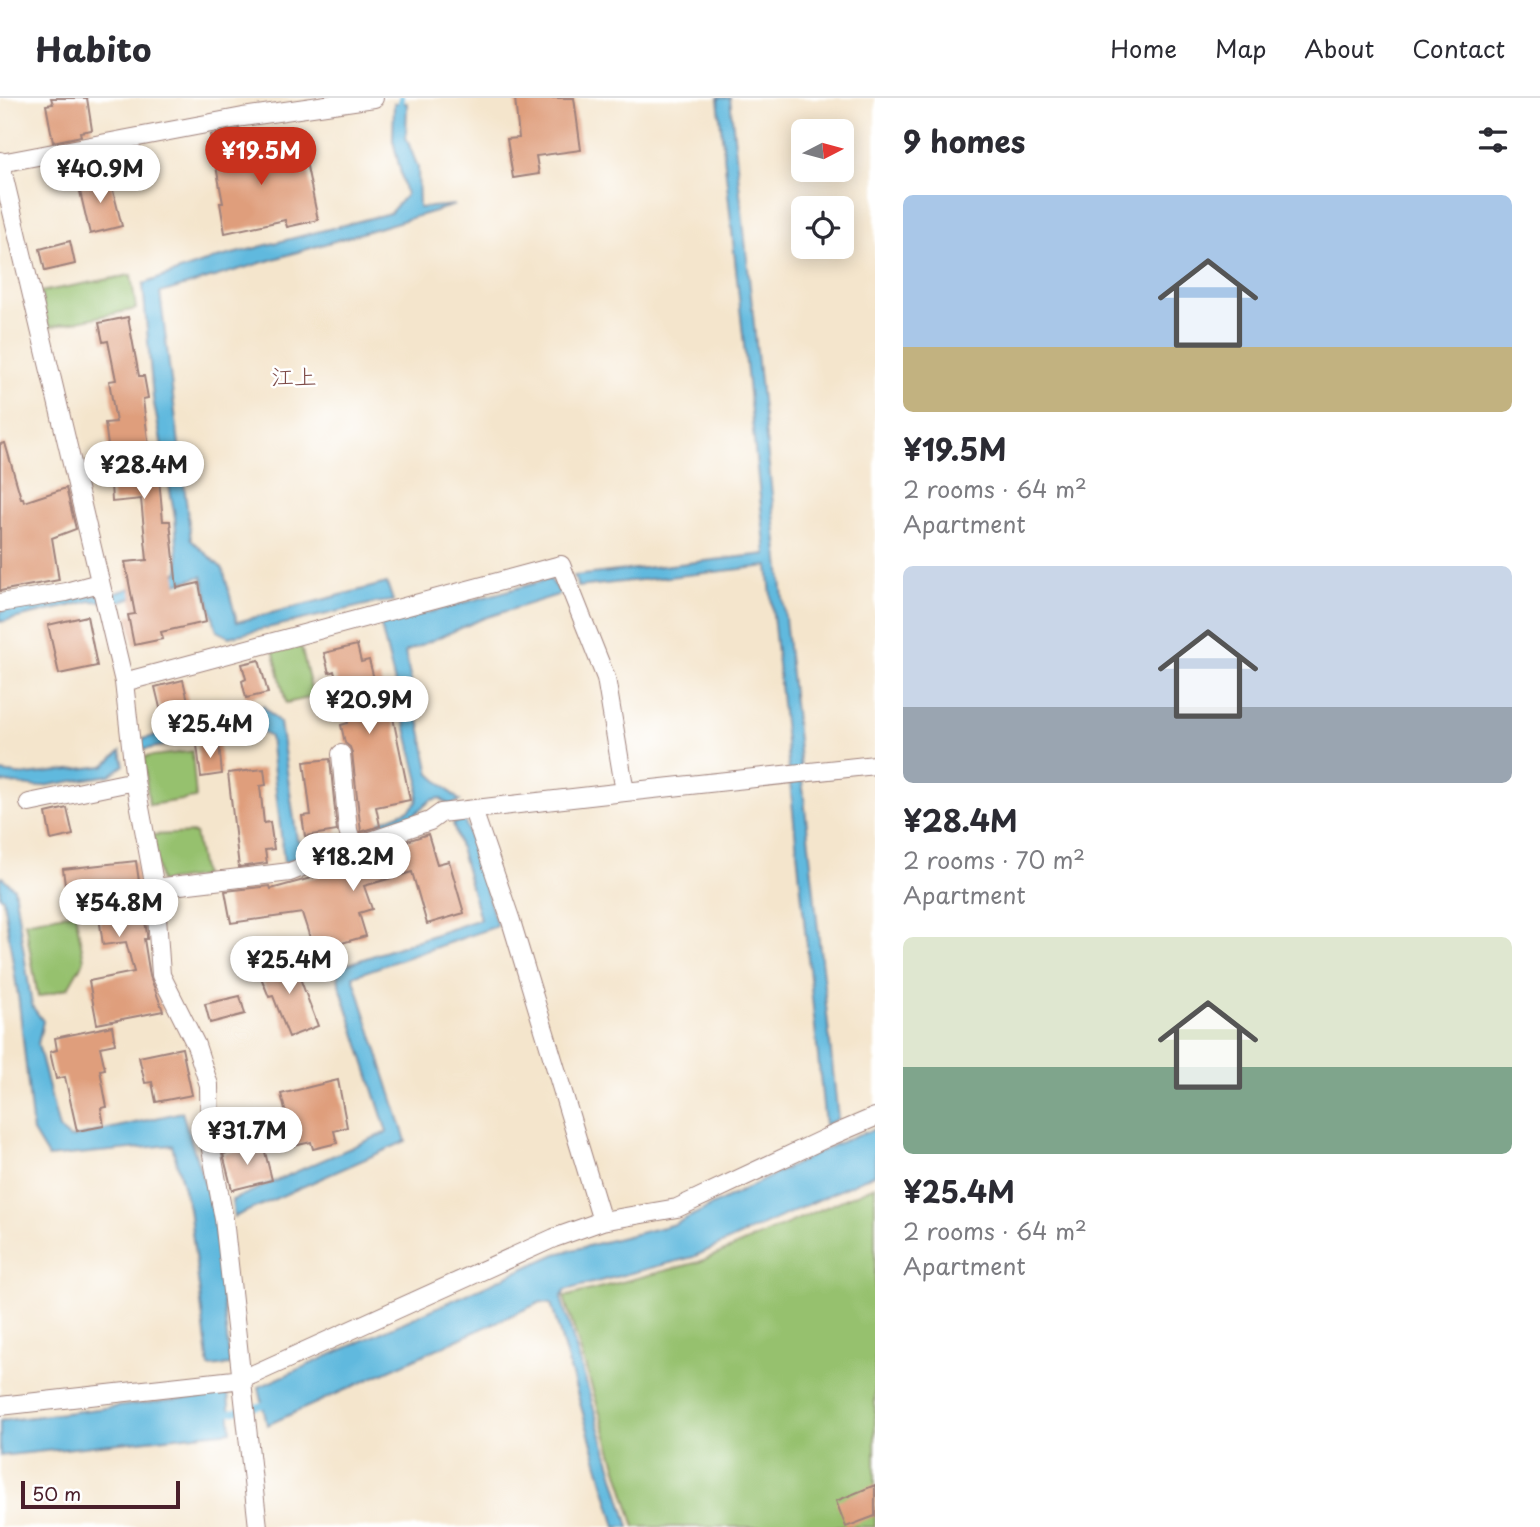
<!DOCTYPE html>
<html lang="en">
<head>
<meta charset="utf-8">
<style>
  :root { --surface:#fff; --page:#f7f7f7; --text:#2b2b33; --muted:#7c7c81; --line:#e1e1e2; --accent:#c8321e }
  body { margin:0; font-family:"Playpen Sans","Klee One",sans-serif; background:var(--page); color:var(--text); height:100vh; display:flex; flex-direction:column; font-size:26px; white-space:nowrap }
  * { box-sizing:border-box; margin:0 }
  p { font-size:23px; color:var(--muted) }
  .icon { flex:none; width:38px; height:38px; fill:none; stroke:currentColor; stroke-width:2; stroke-linecap:round; stroke-linejoin:round }
  .map { position:relative; flex:1; overflow:hidden }
  .sheet { display:flex; flex-direction:column; background:var(--surface); width:665px }
  .sheet>* { flex:none }
  .needle { width:46px; rotate:84deg }
  .buttons { position:absolute; left:791px; top:21px; display:grid; gap:14px }
  .buttons a { display:grid; place-items:center; width:63px; height:63px; border-radius:10px; background:var(--surface); box-shadow:0 4px 18px #0003; font-size:35px }
  .scale { position:absolute; left:21px; bottom:18px; width:159px; box-sizing:border-box; padding-left:7px; border:4px solid #4a1f2b; border-top:0; font-size:19px; line-height:24px; white-space:nowrap; color:#4a1f2b; -webkit-text-stroke:5px #fff; paint-order:stroke }
  .price { position:absolute; translate:-50% -60px; padding:0 16px; border-radius:24px; background:#fff; color:#222; font-size:23px; line-height:46px; filter:drop-shadow(0 2px 4px #0008) }
  .price::after { content:''; position:absolute; left:50%; top:42px; width:21px; height:16px; margin-left:-10px; background:inherit; clip-path:polygon(0 0,100% 0,50% 100%) }
  .price.active { background:var(--accent); color:#fff }
  ul { padding:0; list-style:none }
  li { display:grid; align-content:center; gap:14px; height:371px; padding:0 28px }
  li span { display:grid; place-items:center; height:217px; border-radius:10px; color:#555 }
  li>.icon { margin-inline-start:auto }
  span .icon { width:126px; height:126px; fill:#fffc; stroke-width:1 }
  li b { font-size:30px }
  h2 { display:flex; justify-content:space-between; align-items:center; height:84px; padding:0 28px; font-size:30px }
  header { display:flex; align-items:center; gap:42px; box-sizing:border-box; height:98px; padding:0 35px; background:var(--surface); border-bottom:2px solid var(--line) }
  header strong { font-size:33px }
  nav { display:flex; gap:38px; margin-inline-start:auto; font-size:24px }
  main { display:flex; flex:1; min-height:0 }
  .map>svg:first-child { display:block }
</style>
</head>
<body>
<header>
<strong>Habito</strong>
<nav><a>Home</a><a>Map</a><a>About</a><a>Contact</a></nav>
</header>
<main>
<div class="map">
<svg width="875" height="1429" viewBox="0 0 875 1429">
  <rect width="100%" height="100%" fill="#fff"/>
  <filter id="ink" filterUnits="userSpaceOnUse"><feTurbulence type="fractalNoise" baseFrequency=".0143" numOctaves="2"/><feDisplacementMap in="SourceGraphic" scale="14" xChannelSelector="R" yChannelSelector="G"/><feConvolveMatrix kernelMatrix="1 2 1 2 8 2 1 2 1" color-interpolation-filters="sRGB"/></filter>
  <filter id="wash" filterUnits="userSpaceOnUse"><feTurbulence type="fractalNoise" baseFrequency=".00686" numOctaves="4" result="noise"/><feDisplacementMap in="SourceGraphic" scale="28" xChannelSelector="R" yChannelSelector="G"/><feGaussianBlur stdDeviation="1.57" result="paint"/><feColorMatrix in="noise" values="0 0 0 0 0 0 0 0 0 0 0 0 0 0 0 0 0 1.4 0 .05"/><feComposite in="paint" operator="in"/></filter>
  <g filter="url(#wash)">
    <rect width="100%" height="100%" fill="#f4e5cc"/>
    <path fill="#96c16e" stroke="#70704c" stroke-width="2" d="M131 177 136 211 49 229 40 194Z
      M300 544 313 599 286 605 273 551Z
      M192 653 196 700 149 707 144 659Z
      M195 735 203 778 160 784 152 737Z
      M75 814 84 862 68 890 38 899 25 824Z
      M875 1088V1429H635L564 1199 699 1164Z"/>
    <path fill="#61b9de" stroke="#566c84" stroke-width="2" d="M718 0H730L838 1021 825 1027 768 468 578 489 574 478 766 456Z
      M394 5H407L406 39 418 70 419 110 455 107 160 195 191 442 223 471 237 524 387 485 393 503 374 505 229 539 217 533 202 478 118 504 91 503 0 524V514L5 512 81 498 113 496 179 474 175 419 153 300 143 186 217 160 390 115 406 97 393 42Z
      M550 481 561 496 484 520 405 554 430 676 460 703 449 707 440 700 431 702 415 716 358 739 355 734 409 712 417 704 419 683 380 524 398 523Z
      M263 608 280 625 297 742 305 748 336 741 337 748 312 758 284 764 270 639 256 630 141 652 139 642 232 619Z
      M121 653 124 667 110 677 37 689 0 684V674L26 677 104 668Z
      M464 721 497 828 353 878 406 1043 234 1119 232 1102 387 1034 339 885 337 870 480 821 453 725Z
      M2 779 14 790 32 908 43 923 38 946 59 1031 70 1040 182 1014 213 1113 230 1267 209 1269 189 1110 172 1047 48 1059 33 1034 19 904 3 800 0 798V780Z
      M875 1031V1076L693 1159 565 1192 561 1200 629 1429H616L551 1205 541 1204 267 1327 259 1289 556 1156 675 1126 836 1046Z
      M228 1295 231 1333 0 1358V1323Z"/>
    <g fill="none" stroke-linecap="round" stroke-linejoin="round">
      <path stroke="#61b9de" stroke-width="6" d="M400 13 401 0
        M221 1316 269 1306"/>
    </g>
    <g id="blocks">
      <path fill="#df9e7c" d="M51 0H87L92 32 80 34 81 38 53 44 46 7 53 6Z
        M515 0H574L581 52 536 58 539 76 513 80 507 41 519 40Z
        M239 31 246 65 304 54 318 122 287 129 285 122 225 135 220 105H223L210 37Z
        M109 77 122 128 90 136 78 85Z
        M70 143 75 166 45 173 40 151Z
        M128 219 139 278H144L148 300 143 301 144 310 153 381H159L163 423H170L177 490 199 485 206 524 161 534 163 541 134 547 128 517 135 516 125 464 147 462 141 401 112 404 111 385H113L105 325 116 324 109 283 116 282 108 243 103 244 99 225Z
        M5 345 21 400H23L24 404 66 390 76 431 52 440 59 482 0 493V346Z
        M87 518 97 568 59 576 48 527Z
        M357 547 361 564 369 562 374 581 380 579 387 610H391L410 702 376 709 380 728 361 734 352 655 350 649 345 645 341 627 348 625 334 573 329 575 324 555Z
        M259 562 268 595 246 600 242 583 246 581 242 566Z
        M183 582 193 623 168 629 166 617 162 618 155 589Z
        M219 645 222 676 201 679 197 647Z
        M330 661 337 733 305 738 302 718 311 717 304 664Z
        M264 671 266 687 260 688 264 725 270 724 274 751 265 752 267 765 239 769 228 675Z
        M67 710 73 737 51 742 46 715Z
        M428 736 437 766 449 763 464 815 427 826 412 774 364 788 372 811 359 815 366 838 328 849 327 845 313 849 302 815 231 825 225 793 270 788 271 791 311 780 362 765 360 759Z
        M136 763 147 836V841H144L150 878 163 913 97 926 89 883 134 874 126 844 103 847 95 791 66 795 63 771Z
        M292 859 318 928 289 939 273 898 269 899 258 872Z
        M240 898 245 916 210 925 205 906Z
        M112 928 115 946 100 949 105 971 100 972 107 1009 101 1010 104 1028 77 1033 65 979 56 981 50 954 57 952 55 940Z
        M182 950 192 997 156 1004 152 984 145 985 139 959Z
        M338 982 347 1029 334 1033 337 1045 313 1051 311 1044 294 1048 281 996Z
        M263 1046 272 1082 232 1092 223 1056Z
        M875 1387V1418L846 1429 836 1403Z"/>
    </g>
  </g>
  <g filter="url(#ink)">
    <use href="#blocks" fill-opacity="0" stroke="#9f827c" stroke-width="2"/>
    <g fill="none" stroke-linecap="round" stroke-linejoin="round">
      <g stroke="#9f827c" stroke-width="20">
        <path id="minor" d="M0 63 124 584 135 683 155 790 161 877 196 947 209 987 210 1046 224 1121 258 1429
          M1 65 243 19 374 0
          M0 505 66 494 99 485
          M124 584 561 467 606 580 625 694 449 714 441 715 430 723 353 749 290 774 155 790
          M341 656 348 732 353 749
          M625 694 875 667
          M29 705 135 683
          M473 712 511 823 602 1123
          M0 1308 243 1281 554 1140 602 1123 677 1110 826 1040 875 1019"/>
      </g>
      <use href="#minor" stroke="#fff" stroke-width="18"/>
    </g>
  </g>
  <g text-anchor="middle" stroke-width="5" stroke-linejoin="round" paint-order="stroke">
    <g font-size="23" fill="#7e4b47" stroke="#fff">
      <text x="294" y="287">江上</text>
    </g>
  </g>
</svg>
<div class="buttons">
<a><svg class="needle" viewBox="-14 -14 28 28"><path d="M0-13l5 13h-10z" fill="#e53935"/><path d="M0 13l5-13h-10z" fill="#7c7c81"/></svg></a>
<a><svg class="icon" aria-label="locate" viewBox="0 0 24 24"><circle cx="12" cy="12" r="6"/><path d="M12 2v4M12 18v4M2 12h4M18 12h4"/></svg></a>
</div>
<div class="scale">50 m</div>
<b class="price active" style="left:261px;top:89px">¥19.5M</b>
<b class="price" style="left:100px;top:107px">¥40.9M</b>
<b class="price" style="left:144px;top:403px">¥28.4M</b>
<b class="price" style="left:369px;top:638px">¥20.9M</b>
<b class="price" style="left:210px;top:662px">¥25.4M</b>
<b class="price" style="left:353px;top:795px">¥18.2M</b>
<b class="price" style="left:119px;top:841px">¥54.8M</b>
<b class="price" style="left:289px;top:898px">¥25.4M</b>
<b class="price" style="left:247px;top:1069px">¥31.7M</b>
</div>
<section class="sheet">
<h2>9 homes<svg class="icon" aria-label="filters" viewBox="0 0 24 24"><path d="M4 7h16M4 17h16"/><circle cx="9" cy="7" r="2"/><circle cx="15" cy="17" r="2"/></svg></h2>
<ul>
<li><span style="background:linear-gradient(#a9c7e8 70%,#c2b280 0)"><svg class="icon" aria-label="home" viewBox="0 0 24 24"><path d="M3 11l9-7 9 7M6 9v11h12V9"/></svg></span><div><b>¥19.5M</b><p>2 rooms · 64 m²</p><p>Apartment</p></div></li>
<li><span style="background:linear-gradient(#c9d6e8 65%,#9aa5b1 0)"><svg class="icon" aria-label="home" viewBox="0 0 24 24"><path d="M3 11l9-7 9 7M6 9v11h12V9"/></svg></span><div><b>¥28.4M</b><p>2 rooms · 70 m²</p><p>Apartment</p></div></li>
<li><span style="background:linear-gradient(#dfe7d0 60%,#7fa58c 0)"><svg class="icon" aria-label="home" viewBox="0 0 24 24"><path d="M3 11l9-7 9 7M6 9v11h12V9"/></svg></span><div><b>¥25.4M</b><p>2 rooms · 64 m²</p><p>Apartment</p></div></li>
</ul>
</section>
</main>
</body>
</html>
